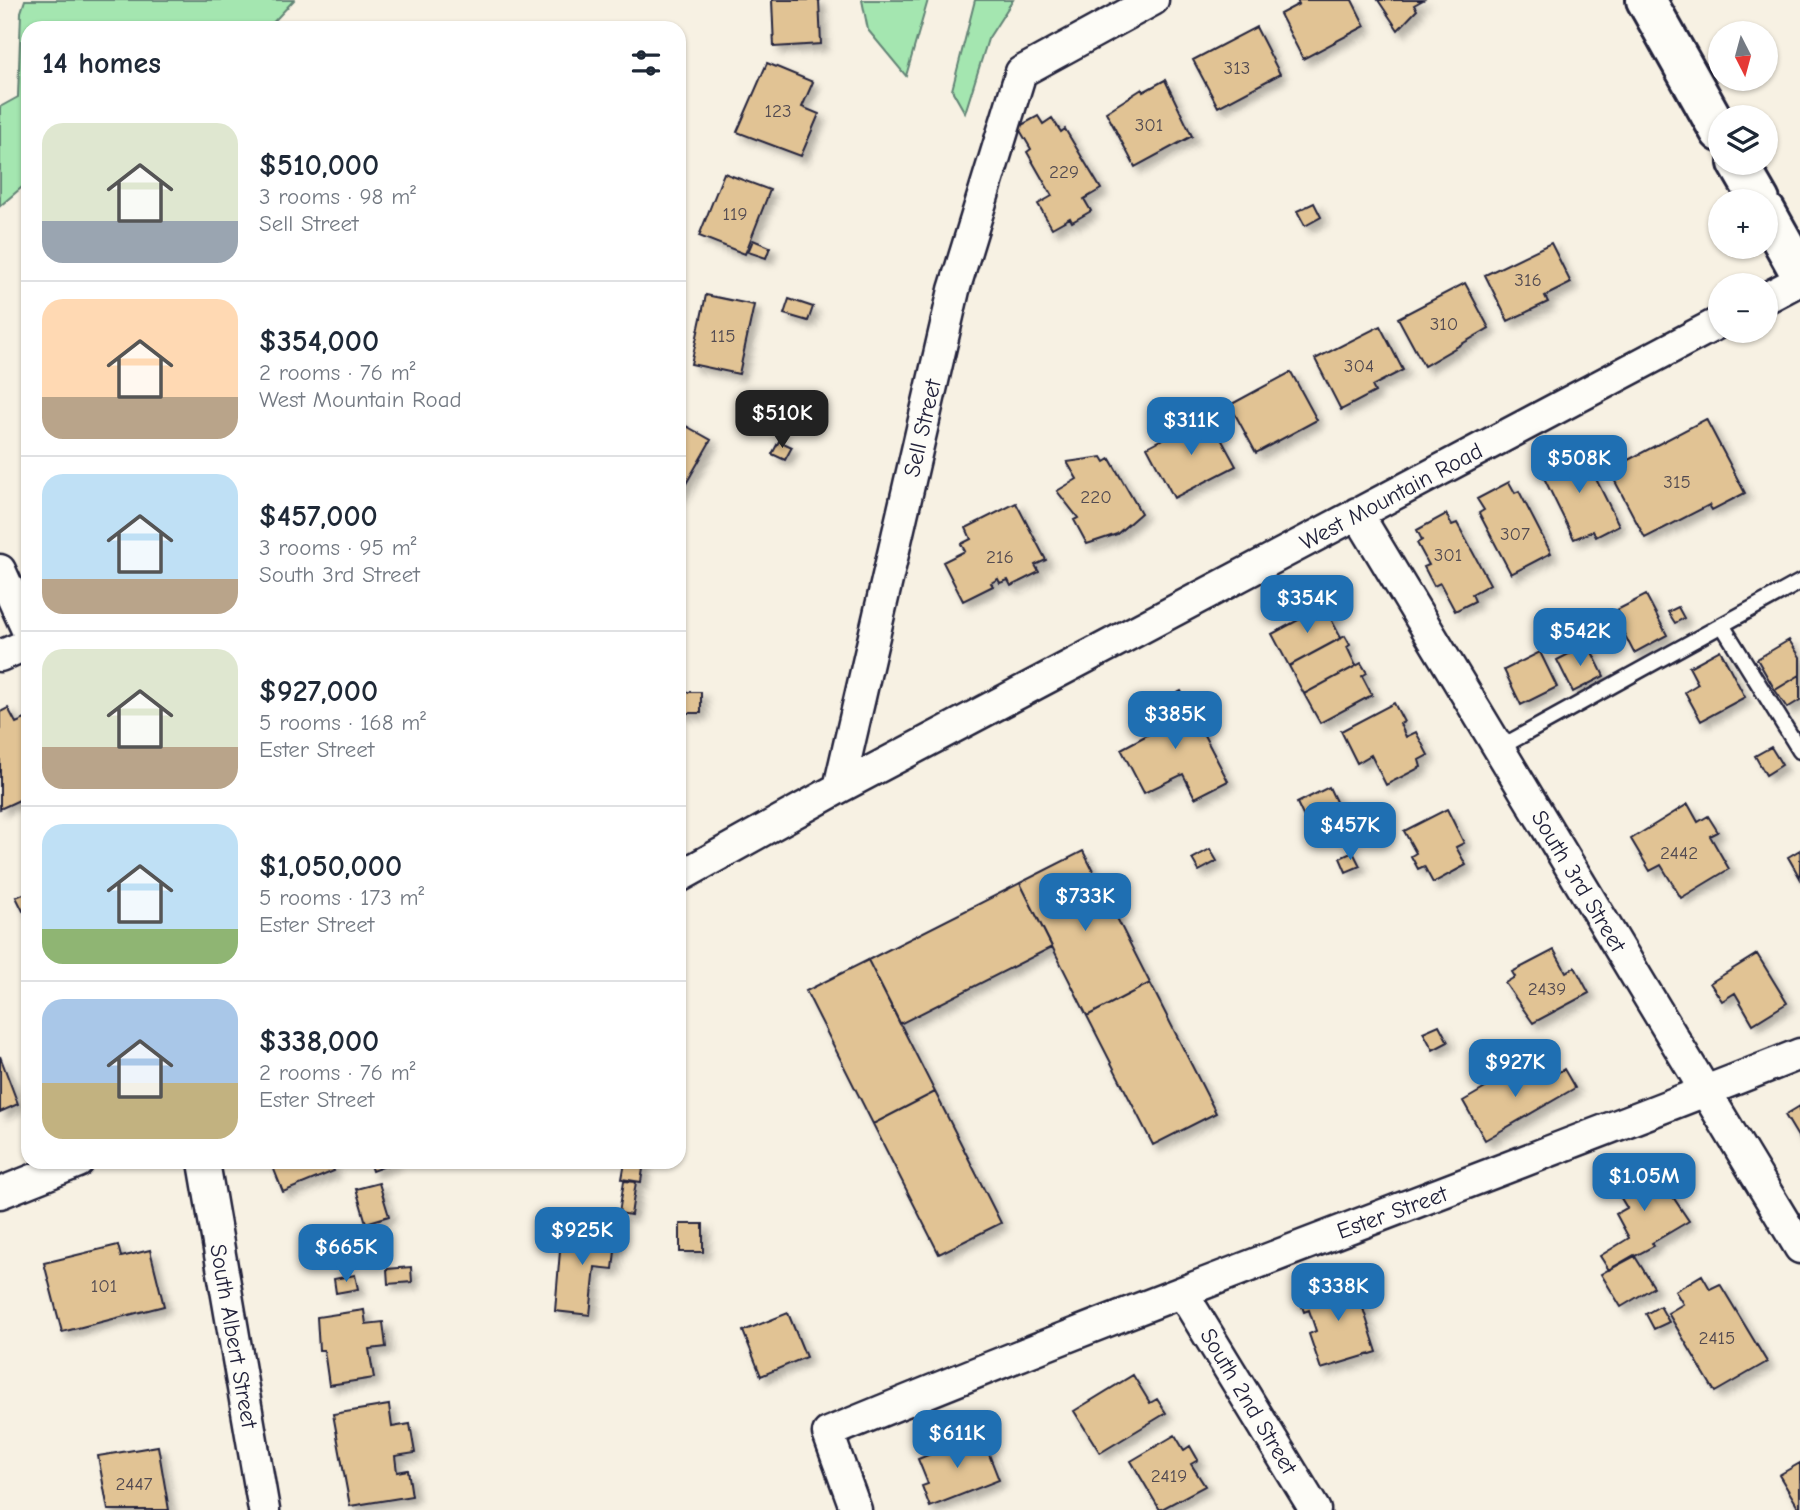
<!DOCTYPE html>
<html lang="en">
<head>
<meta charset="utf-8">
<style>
  :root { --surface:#fff; --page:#f6f6f7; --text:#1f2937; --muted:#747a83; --line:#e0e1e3; --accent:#1f6fb2 }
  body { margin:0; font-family:"Comic Neue",sans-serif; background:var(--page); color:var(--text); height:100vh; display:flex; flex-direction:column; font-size:26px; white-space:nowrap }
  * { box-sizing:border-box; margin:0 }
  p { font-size:23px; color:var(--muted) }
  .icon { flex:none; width:38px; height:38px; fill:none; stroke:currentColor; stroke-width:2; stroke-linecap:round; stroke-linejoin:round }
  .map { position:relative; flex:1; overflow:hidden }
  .details { position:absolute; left:21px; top:21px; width:665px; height:1148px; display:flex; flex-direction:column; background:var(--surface); border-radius:21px; box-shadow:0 2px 5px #0004 }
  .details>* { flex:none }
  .needle { width:46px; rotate:174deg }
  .tools { position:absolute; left:1708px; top:21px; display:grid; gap:14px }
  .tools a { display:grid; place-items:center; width:70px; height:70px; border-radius:50%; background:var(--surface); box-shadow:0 2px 5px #0004; font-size:35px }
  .price { position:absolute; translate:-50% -60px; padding:0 16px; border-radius:14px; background:var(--accent); color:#fff; font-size:23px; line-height:46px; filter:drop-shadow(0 2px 4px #0008) }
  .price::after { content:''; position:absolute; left:50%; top:42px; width:21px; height:16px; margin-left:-10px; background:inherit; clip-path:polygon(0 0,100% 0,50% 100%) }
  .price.selected { background:#222; color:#fff }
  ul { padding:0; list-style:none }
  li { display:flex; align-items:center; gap:21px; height:175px; padding:0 21px }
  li+li { border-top:2px solid var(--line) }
  li span { display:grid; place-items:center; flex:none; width:196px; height:140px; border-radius:21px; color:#555 }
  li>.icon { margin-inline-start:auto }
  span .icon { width:84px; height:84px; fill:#fffc; stroke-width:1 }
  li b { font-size:30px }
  h2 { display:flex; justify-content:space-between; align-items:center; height:84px; padding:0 21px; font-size:30px }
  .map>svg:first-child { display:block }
</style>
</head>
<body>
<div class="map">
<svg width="1800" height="1510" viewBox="0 0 1800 1510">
  <defs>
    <filter id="shadow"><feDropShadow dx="6" dy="6" stdDeviation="3.5" flood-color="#0004"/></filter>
  </defs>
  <rect width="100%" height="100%" fill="#f7f1e3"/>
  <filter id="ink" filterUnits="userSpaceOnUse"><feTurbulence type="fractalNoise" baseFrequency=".0143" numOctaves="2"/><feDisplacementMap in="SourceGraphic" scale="14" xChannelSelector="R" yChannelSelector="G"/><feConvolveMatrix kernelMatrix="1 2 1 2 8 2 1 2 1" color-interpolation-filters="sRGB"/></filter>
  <g filter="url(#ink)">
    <path fill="#a4e6b0" stroke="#638476" stroke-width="2" d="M25 0H294L268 28H28V182L0 206V107L18 97 21 12Z
      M862 0H928L906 76 868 30Z
      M975 0H1013L988 39 965 113 952 90Z"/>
    <path fill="#e1c394" stroke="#22223b" stroke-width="2" filter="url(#shadow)" d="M772 0H819L821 44 774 47Z
      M1297 0H1352L1365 26 1303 59 1280 14 1299 4Z
      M1378 0H1423L1414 5 1417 10 1398 30Z
      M1256 27 1280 74 1218 107 1193 60Z
      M767 63 813 82 802 107 819 114 801 156 737 132Z
      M1165 80 1192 136 1135 167 1106 112 1142 89 1143 92Z
      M1038 116 1043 124 1052 118 1061 132 1065 129 1101 189 1084 199 1091 211 1072 222 1070 218 1052 228 1038 204 1052 196 1027 152 1031 149 1018 127Z
      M724 173 770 190 745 254 699 236Z
      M1314 203 1321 217 1305 226 1297 211Z
      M753 240 770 247 766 258 748 252Z
      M1551 243 1571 283 1545 296 1548 302 1508 321 1485 275Z
      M1465 283 1489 328 1424 366 1398 318Z
      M706 295 754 305 739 374 691 364Z
      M789 299 813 307 808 321 784 314Z
      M1380 326 1403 370 1372 386 1375 392 1341 410 1315 359Z
      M1291 372 1317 420 1256 453 1230 405Z
      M1208 415 1236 466 1174 498 1147 447Z
      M1706 419 1745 493 1712 510 1709 505 1645 538 1609 470Z
      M679 422 711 440 679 496Z
      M779 441 792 447 785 460 772 454Z
      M1573 448 1579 460 1585 457 1619 525 1596 537 1593 531 1574 539 1544 478 1549 476 1542 463Z
      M1102 457 1105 462 1110 459 1141 513 1117 534 1087 544 1074 520 1078 518 1057 491 1077 479 1067 462Z
      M1509 482 1515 493 1519 491 1551 553 1511 574 1479 513 1484 510 1477 499Z
      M1016 503 1046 560 1035 565 1039 572 1011 586 1008 580 1000 583 998 579 991 583 993 586 963 601 943 562 965 551 961 544 971 539 966 528Z
      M1446 514 1452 525 1457 523 1490 584 1472 594 1475 601 1455 611 1440 583 1434 586 1424 567 1429 565 1417 543 1422 540 1417 530Z
      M1646 595 1667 635 1634 653 1613 612Z
      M1328 604 1335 617 1331 619 1341 638 1289 666 1272 634Z
      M1678 607 1684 618 1675 623 1668 612Z
      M1345 636 1350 645 1347 647 1356 666 1304 694 1289 666Z
      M1789 640 1800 657V675L1775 690 1757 659Z
      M1588 644 1604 676 1573 692 1557 660Z
      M1720 650 1745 697 1701 721 1685 692 1698 684 1689 667Z
      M1540 652 1557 687 1521 705 1504 670Z
      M1361 663 1367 673 1362 676 1372 695 1320 723 1304 694Z
      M1800 675V700L1787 708 1775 690Z
      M1181 691 1228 781 1195 798 1183 774 1144 793 1121 749 1164 726 1154 705Z
      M681 692H701V713H681Z
      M1394 703 1404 722 1400 724 1406 737 1416 732 1428 755 1419 760 1421 767 1386 785 1371 755 1357 763 1341 731Z
      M8 708 16 723 25 719 28 725V796L0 809V712Z
      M1771 747 1782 765 1766 775 1755 756Z
      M1329 787 1340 810 1308 826 1297 803Z
      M1688 804 1698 822 1708 816 1718 832 1710 836 1729 869 1681 898 1661 865 1650 871 1631 839Z
      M1447 809 1464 843 1456 847 1466 865 1433 883 1424 866 1418 869 1411 856 1416 853 1404 831Z
      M1210 849 1217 861 1199 871 1192 859Z
      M1800 850V878L1788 857Z
      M1083 851 1150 983 1087 1016 1020 883Z
      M1353 852 1360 866 1346 872 1340 858Z
      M1020 883 1052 947 900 1024 868 960Z
      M28 892V909L23 911 16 897Z
      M1554 950 1566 972 1575 967 1589 993 1533 1023 1505 983 1515 977 1512 972Z
      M1757 954 1787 1003 1753 1024 1735 993 1722 1001 1710 983Z
      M868 960 935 1092 873 1124 806 991Z
      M1150 983 1216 1113 1153 1145 1087 1016Z
      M1439 1025 1448 1042 1433 1050 1423 1032Z
      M0 1056 18 1104 0 1112Z
      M1530 1062 1542 1082 1564 1069 1575 1088 1485 1140 1463 1101Z
      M935 1092 1001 1223 939 1254 873 1124Z
      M1800 1106V1140L1785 1115Z
      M1649 1159 1660 1177 1665 1174 1671 1185 1667 1188 1689 1221 1652 1243 1654 1246 1609 1270 1600 1256 1629 1238 1616 1214 1627 1208 1611 1182Z
      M271 1162H330L334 1171 283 1192Z
      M369 1162H396L372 1171Z
      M625 1162H644L641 1182 622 1179Z
      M624 1181 636 1182 631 1215 619 1213Z
      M379 1183 389 1216 366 1223 356 1189Z
      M680 1224H703V1252H680Z
      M562 1227 617 1233 613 1269 595 1267 590 1315 555 1311Z
      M118 1245 121 1257 150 1250 164 1306 62 1332 44 1263Z
      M1634 1255 1654 1287 1621 1307 1601 1274Z
      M411 1267 412 1282 388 1284 387 1269Z
      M355 1275 358 1289 336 1293 334 1279Z
      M1702 1275 1710 1289 1720 1284 1767 1362 1715 1392 1668 1313 1683 1304 1675 1291Z
      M1353 1277 1377 1352 1321 1369 1309 1334 1316 1331 1309 1310 1304 1312 1298 1295Z
      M1660 1306 1669 1322 1654 1329 1646 1314Z
      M364 1310 366 1324 383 1322 386 1347 369 1349 374 1378 329 1385 324 1350H319L317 1317Z
      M788 1313 806 1357 761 1376 743 1331Z
      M1133 1375 1150 1403 1157 1399 1166 1413 1100 1453 1074 1411Z
      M389 1405 392 1427 410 1424 415 1453 395 1456 397 1472 408 1470 412 1496 350 1506 333 1414Z
      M981 1434 999 1480 930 1507 922 1486 928 1484 918 1459Z
      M1175 1435 1184 1450 1190 1446 1198 1460 1191 1464 1205 1486 1160 1510 1131 1461Z
      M158 1446 169 1510H108L98 1456Z
      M1800 1463V1510L1779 1475Z"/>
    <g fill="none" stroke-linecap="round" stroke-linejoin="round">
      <g stroke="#22223b" stroke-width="19">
        <path id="service" d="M1722 625 1800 751
          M1499 748 1800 582"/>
      </g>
      <g stroke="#22223b" stroke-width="35">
        <path id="minor" d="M1766 298 1800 280
          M1357 513 1800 1248
          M0 570 28 632
          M0 656 28 644
          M839 788 954 290 1021 72 1153 0
          M679 877 839 788 1720 322
          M204 1162 264 1510
          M0 1193 78 1162
          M1182 1292 1315 1510
          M856 1510 828 1433C1149 1300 1477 1182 1800 1054"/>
      </g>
      <g stroke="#22223b" stroke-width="44">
        <path id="primary" d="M1646 0 1720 132
          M1738 163 1760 201
          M1766 212 1800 273"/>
      </g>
      <use href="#service" stroke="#fdfcf7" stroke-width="14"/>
      <use href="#minor" stroke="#fdfcf7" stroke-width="30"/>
      <use href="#primary" stroke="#fdfcf7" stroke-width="38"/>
    </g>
  </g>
  <g text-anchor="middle" stroke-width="5" stroke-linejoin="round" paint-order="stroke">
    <g font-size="19" fill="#524a51">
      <text x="1237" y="74">313</text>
      <text x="778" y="117">123</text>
      <text x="1149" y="131">301</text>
      <text x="1064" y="178">229</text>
      <text x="735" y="220">119</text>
      <text x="1528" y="286">316</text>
      <text x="1444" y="330">310</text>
      <text x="723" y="342">115</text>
      <text x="1359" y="372">304</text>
      <text x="1677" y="488">315</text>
      <text x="1096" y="503">220</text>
      <text x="1515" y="540">307</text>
      <text x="1448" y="561">301</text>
      <text x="1000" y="563">216</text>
      <text x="1679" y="859">2442</text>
      <text x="1547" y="995">2439</text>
      <text x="104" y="1292">101</text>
      <text x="1717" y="1344">2415</text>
      <text x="1169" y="1482">2419</text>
      <text x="134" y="1490">2447</text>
    </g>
    <g font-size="23" fill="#22223b" stroke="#fdfcf7">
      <text transform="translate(922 428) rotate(-77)" y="8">Sell Street</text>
      <text transform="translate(1391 496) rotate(-28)" y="8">West Mountain Road</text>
      <text transform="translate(1579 881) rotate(59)" y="8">South 3rd Street</text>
      <text transform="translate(1392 1212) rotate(-20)" y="8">Ester Street</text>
      <text transform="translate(234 1336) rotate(80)" y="8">South Albert Street</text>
      <text transform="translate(1249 1401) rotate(59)" y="8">South 2nd Street</text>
    </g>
  </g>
</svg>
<div class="tools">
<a><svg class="needle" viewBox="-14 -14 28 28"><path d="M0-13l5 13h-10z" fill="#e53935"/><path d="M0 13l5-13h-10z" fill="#747a83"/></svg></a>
<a><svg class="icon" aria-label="layers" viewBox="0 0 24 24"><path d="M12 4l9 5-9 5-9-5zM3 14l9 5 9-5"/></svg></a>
<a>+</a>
<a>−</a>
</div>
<b class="price selected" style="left:782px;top:450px">$510K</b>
<b class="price" style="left:1191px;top:457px">$311K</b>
<b class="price" style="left:1579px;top:495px">$508K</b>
<b class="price" style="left:1307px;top:635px">$354K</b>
<b class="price" style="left:1580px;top:668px">$542K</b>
<b class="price" style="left:1175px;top:751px">$385K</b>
<b class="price" style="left:1350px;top:862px">$457K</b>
<b class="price" style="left:1085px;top:933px">$733K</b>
<b class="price" style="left:1515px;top:1099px">$927K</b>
<b class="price" style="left:1644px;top:1213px">$1.05M</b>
<b class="price" style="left:582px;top:1267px">$925K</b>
<b class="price" style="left:346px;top:1284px">$665K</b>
<b class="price" style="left:1338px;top:1323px">$338K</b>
<b class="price" style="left:957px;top:1470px">$611K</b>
<section class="details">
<h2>14 homes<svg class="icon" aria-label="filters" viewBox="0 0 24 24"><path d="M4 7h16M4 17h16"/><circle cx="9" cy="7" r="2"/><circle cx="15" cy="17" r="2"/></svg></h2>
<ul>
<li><span style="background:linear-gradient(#dfe7d0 70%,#9aa5b1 0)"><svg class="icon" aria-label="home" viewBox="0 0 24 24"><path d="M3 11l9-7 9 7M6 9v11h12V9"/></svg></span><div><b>$510,000</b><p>3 rooms · 98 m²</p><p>Sell Street</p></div></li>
<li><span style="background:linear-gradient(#ffd9b3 70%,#b9a48a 0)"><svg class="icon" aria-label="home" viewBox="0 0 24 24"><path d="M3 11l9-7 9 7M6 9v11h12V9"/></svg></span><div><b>$354,000</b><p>2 rooms · 76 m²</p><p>West Mountain Road</p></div></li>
<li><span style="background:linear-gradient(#bfe0f5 75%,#b9a48a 0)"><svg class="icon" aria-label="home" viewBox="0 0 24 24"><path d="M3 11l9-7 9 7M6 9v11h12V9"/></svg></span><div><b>$457,000</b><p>3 rooms · 95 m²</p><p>South 3rd Street</p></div></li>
<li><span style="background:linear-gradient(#dfe7d0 70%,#b9a48a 0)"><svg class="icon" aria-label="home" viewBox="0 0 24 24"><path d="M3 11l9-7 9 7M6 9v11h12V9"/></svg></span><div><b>$927,000</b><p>5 rooms · 168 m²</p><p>Ester Street</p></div></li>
<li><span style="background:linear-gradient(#bfe0f5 75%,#8fb573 0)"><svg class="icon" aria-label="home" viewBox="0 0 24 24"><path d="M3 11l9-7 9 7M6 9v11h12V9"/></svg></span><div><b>$1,050,000</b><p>5 rooms · 173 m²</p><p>Ester Street</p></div></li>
<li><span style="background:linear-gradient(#a9c7e8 60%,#c2b280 0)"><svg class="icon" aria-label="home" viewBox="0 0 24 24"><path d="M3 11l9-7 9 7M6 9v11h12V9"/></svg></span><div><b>$338,000</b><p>2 rooms · 76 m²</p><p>Ester Street</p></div></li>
</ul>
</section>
</div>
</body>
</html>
